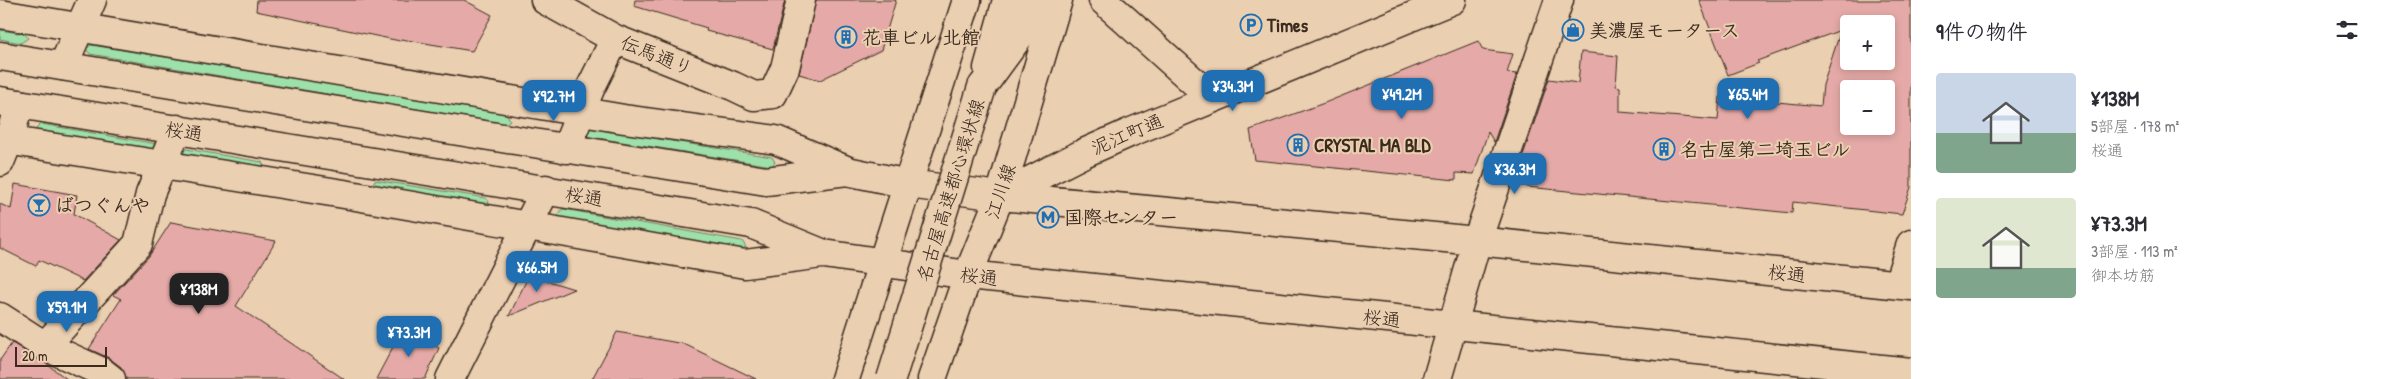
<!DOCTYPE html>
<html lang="ja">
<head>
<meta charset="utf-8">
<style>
  :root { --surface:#fff; --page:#f7f7f7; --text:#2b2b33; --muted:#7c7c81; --accent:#1f6fb2 }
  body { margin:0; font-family:"Patrick Hand","Klee One",sans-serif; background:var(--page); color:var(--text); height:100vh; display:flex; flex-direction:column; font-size:19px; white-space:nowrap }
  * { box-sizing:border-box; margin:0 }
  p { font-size:16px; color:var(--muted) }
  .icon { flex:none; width:28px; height:28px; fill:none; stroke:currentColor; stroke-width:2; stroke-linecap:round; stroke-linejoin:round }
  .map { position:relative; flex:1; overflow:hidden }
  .details { display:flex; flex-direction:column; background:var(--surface); width:475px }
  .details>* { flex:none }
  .controls { position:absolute; left:1840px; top:15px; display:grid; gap:10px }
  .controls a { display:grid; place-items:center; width:55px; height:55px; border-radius:5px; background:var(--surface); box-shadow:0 2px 8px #0003; font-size:25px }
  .scale { position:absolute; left:15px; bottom:12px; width:92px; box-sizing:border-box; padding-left:5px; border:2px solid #3b2a1e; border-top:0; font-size:14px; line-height:18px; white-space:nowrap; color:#3b2a1e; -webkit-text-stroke:4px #eacfb1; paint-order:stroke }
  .price { position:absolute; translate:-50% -42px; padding:0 11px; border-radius:10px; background:var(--accent); color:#fff; font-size:16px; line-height:32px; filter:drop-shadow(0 1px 2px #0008) }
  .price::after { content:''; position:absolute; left:50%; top:30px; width:15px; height:11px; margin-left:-8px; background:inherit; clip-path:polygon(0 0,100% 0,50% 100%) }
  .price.on { background:#222; color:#fff }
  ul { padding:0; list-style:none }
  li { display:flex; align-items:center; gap:15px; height:125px; padding:0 25px }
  li span { display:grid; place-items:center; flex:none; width:140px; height:100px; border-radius:5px; color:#555 }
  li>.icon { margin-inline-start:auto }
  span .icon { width:60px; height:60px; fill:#fffc; stroke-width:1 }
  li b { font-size:21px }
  h2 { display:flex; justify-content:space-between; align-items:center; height:60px; padding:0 25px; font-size:21px }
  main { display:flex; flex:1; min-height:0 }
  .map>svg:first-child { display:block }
</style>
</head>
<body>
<main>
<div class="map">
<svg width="1911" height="379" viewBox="0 0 1911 379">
  <rect width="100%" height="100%" fill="#eacfb1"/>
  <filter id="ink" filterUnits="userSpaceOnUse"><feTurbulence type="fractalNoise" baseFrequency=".02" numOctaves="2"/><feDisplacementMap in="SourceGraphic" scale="10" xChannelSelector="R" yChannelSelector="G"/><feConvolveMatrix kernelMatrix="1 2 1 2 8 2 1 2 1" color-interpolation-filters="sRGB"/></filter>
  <g filter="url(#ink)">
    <path fill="#9ee0aa" stroke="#6c8564" d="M0 30 25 34 28 38 21 43 0 39Z
      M91 45 506 113 510 120 505 124 90 54 86 49Z
      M41 124 262 162 264 167 259 171 41 134 36 129Z
      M565 124 772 157 775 162 772 166 566 133Z
      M375 180 486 198 489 202 485 207 372 185Z
      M563 209 742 241 746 247 740 250 564 221 557 214Z"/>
    <path fill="#e5aaa7" stroke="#3b2a1e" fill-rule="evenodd" d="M257 0H464L492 15 472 51 401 39 400 41 256 11Z
      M635 0H785L773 49 706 31 707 28 634 6Z
      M816 0H896L881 50 820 80 799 74Z
      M1699 0H1911V187L1902 214 1793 202 1792 213 1527 187 1517 173 1549 79 1578 83 1581 52 1618 56 1616 86 1620 87V112L1718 120 1720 97 1821 106 1823 85 1841 30 1757 61 1759 63 1728 75ZM1849 24H1886V61H1849ZM1849 89H1886V126H1849Z
      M1478 41 1483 50 1513 54 1507 73 1517 74 1494 142 1488 132 1474 174 1456 173V180L1255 160 1250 130 1327 102Z
      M15 184 77 195 74 214 121 240 83 281 39 260 36 266 0 248V204L11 209Z
      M171 222 276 241 236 306 344 379H126L121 367 109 358 89 349 121 299 113 295 149 256Z
      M529 275 574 289 509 316Z
      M403 328 439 348 425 379H376Z
      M617 332 684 344 756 379H592Z
      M12 343 45 363 67 379H0V360Z"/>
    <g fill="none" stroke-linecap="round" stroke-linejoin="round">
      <g stroke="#3b2a1e" stroke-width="31">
        <path id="street" d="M545 0 615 39 733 86 754 96 773 94 785 68 801 0
          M1103 0 1212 98
          M63 66 92 0
          M566 149 590 89 615 39
          M0 162 9 140 19 104
          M1898 284 1911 244
          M0 317 45 346 102 372 111 379
          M45 346 138 244 150 194 177 129
          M450 379 546 189
          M1437 379 1477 241 1559 0"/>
      </g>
      <g stroke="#3b2a1e" stroke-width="31">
        <path id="secondary" d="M1000 196 1084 153 1129 133 1452 0"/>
      </g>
      <g stroke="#3b2a1e" stroke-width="31">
        <path id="primary" d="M0 14 624 119 776 140 846 170
          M0 56 766 181 847 171 908 184 1000 196 1477 241 1911 286
          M0 101 751 224 824 254 968 275 1911 372
          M0 139 344 194 745 264 822 254
          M845 379 967 0
          M932 379 968 275 1000 196 1058 0"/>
      </g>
      <g stroke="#3b2a1e" stroke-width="31">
        <path id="highway" d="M988 68 1007 0
          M982 87 1023 31 1034 0"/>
      </g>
      <use href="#street" stroke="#eacfb1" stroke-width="28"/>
      <use href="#secondary" stroke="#eacfb1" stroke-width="28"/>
      <use href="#primary" stroke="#eacfb1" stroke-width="28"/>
      <use href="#highway" stroke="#eacfb1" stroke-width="28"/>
      <g stroke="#3b2a1e" stroke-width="31" stroke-linecap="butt">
        <path id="highway-bridge" d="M891 379 982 87"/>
      </g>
      <use href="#highway-bridge" stroke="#eacfb1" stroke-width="28"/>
    </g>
  </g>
  <defs>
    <g id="parking-ring" transform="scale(1.125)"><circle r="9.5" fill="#eacfb1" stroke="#1f6fb2" stroke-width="1.5"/><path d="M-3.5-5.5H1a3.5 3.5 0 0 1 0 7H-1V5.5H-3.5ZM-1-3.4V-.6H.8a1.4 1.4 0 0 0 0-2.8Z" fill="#1f6fb2"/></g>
    <g id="shop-ring" transform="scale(1.125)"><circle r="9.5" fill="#eacfb1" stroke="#1f6fb2" stroke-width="1.5"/><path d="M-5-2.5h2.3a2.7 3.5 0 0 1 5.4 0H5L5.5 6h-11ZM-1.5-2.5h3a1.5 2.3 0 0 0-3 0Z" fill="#1f6fb2"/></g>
    <g id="building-ring" transform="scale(1.125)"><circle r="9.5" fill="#eacfb1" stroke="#1f6fb2" stroke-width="1.5"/><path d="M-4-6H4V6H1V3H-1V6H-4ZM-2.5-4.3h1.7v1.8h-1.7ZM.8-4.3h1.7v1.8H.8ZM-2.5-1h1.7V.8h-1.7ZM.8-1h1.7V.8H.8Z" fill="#1f6fb2"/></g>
    <g id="bar-ring" transform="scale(1.125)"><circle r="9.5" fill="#eacfb1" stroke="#1f6fb2" stroke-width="1.5"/><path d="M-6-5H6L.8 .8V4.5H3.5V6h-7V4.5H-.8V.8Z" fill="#1f6fb2"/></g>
    <g id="metro-ring" transform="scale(1.125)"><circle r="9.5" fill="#eacfb1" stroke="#1f6fb2" stroke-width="1.5"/><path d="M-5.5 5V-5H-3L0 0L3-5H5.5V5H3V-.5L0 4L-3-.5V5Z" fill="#1f6fb2"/></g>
  </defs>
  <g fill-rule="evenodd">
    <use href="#parking-ring" x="1251" y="25"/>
    <use href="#shop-ring" x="1573" y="30"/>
    <use href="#building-ring" x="846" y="37"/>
    <use href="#building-ring" x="1298" y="145"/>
    <use href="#building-ring" x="1664" y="149"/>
    <use href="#bar-ring" x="39" y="205"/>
    <use href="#metro-ring" x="1048" y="217"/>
  </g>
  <g text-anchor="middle" stroke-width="4" stroke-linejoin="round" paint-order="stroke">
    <g font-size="19" font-weight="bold" fill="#3b2a1e" stroke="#eacfb1" text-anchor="start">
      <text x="1267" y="32">Times</text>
      <text x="1589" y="37">美濃屋モータース</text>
      <text x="862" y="44">花車ビル 北館</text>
      <text x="1314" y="152">CRYSTAL MA BLD</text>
      <text x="1680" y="156">名古屋第二埼玉ビル</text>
      <text x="55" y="212">ばつぐんや</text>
      <text x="1064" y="224">国際センター</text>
    </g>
    <g font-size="19" fill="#3b2a1e" stroke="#eacfb1">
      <text transform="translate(657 55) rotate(22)" y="7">伝馬通り</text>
      <text transform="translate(184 131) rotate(9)" y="7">桜通</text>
      <text transform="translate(1127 134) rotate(-23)" y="7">泥江町通</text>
      <text transform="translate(950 190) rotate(-73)" y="7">名古屋高速都心環状線</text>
      <text transform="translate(1000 191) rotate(-71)" y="7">江川線</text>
      <text transform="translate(584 196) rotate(9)" y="7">桜通</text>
      <text transform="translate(1787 273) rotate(6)" y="7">桜通</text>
      <text transform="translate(979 276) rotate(7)" y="7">桜通</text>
      <text transform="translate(1382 318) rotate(6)" y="7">桜通</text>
    </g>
  </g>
</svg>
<div class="controls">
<a>+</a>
<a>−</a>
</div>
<div class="scale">20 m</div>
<b class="price" style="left:1233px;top:112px">¥34.3M</b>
<b class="price" style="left:1402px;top:120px">¥49.2M</b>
<b class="price" style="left:1748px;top:120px">¥65.4M</b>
<b class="price" style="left:554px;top:122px">¥92.7M</b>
<b class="price" style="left:1515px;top:195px">¥36.3M</b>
<b class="price" style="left:537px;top:293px">¥66.5M</b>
<b class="price on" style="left:199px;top:315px">¥138M</b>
<b class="price" style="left:67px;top:333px">¥59.1M</b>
<b class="price" style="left:409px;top:358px">¥73.3M</b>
</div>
<section class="details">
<h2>9件の物件<svg class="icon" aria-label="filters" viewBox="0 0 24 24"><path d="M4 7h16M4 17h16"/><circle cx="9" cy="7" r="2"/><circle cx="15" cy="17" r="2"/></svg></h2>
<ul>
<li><span style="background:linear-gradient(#c9d6e8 60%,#7fa58c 0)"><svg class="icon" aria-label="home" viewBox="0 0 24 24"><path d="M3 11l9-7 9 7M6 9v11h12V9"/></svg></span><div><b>¥138M</b><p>5部屋 · 178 m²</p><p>桜通</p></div></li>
<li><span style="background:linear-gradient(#dfe7d0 70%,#7fa58c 0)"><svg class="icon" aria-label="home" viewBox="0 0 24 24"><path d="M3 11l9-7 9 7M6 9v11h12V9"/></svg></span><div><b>¥73.3M</b><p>3部屋 · 113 m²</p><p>御本坊筋</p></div></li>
</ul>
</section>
</main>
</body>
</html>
